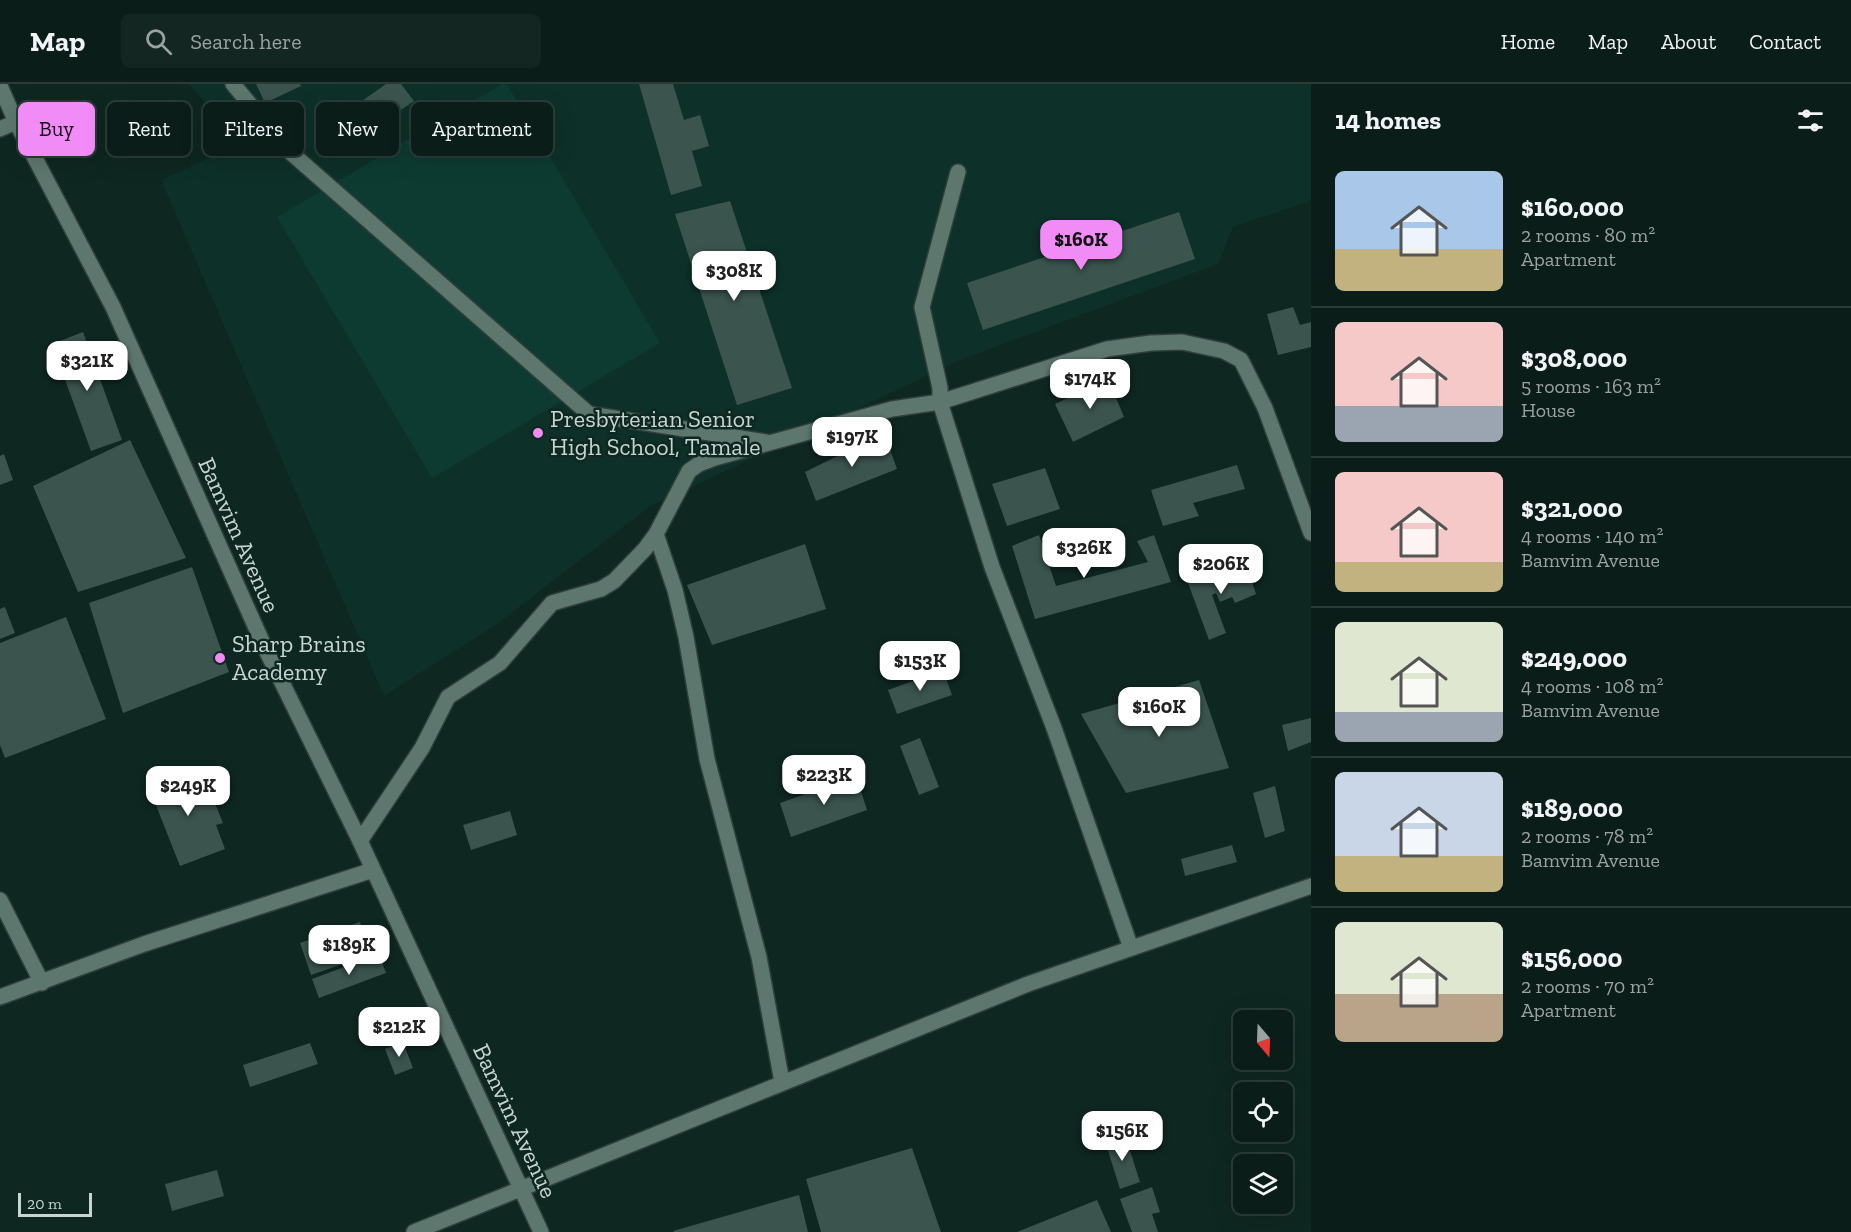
<!DOCTYPE html>
<html lang="en">
<head>
<meta charset="utf-8">
<style>
  :root { --surface:#0b1d19; --page:#142622; --text:#f1f3f6; --muted:#9aa2a2; --line:#2b3b38; --accent:#f18bf5 }
  body { margin:0; font-family:"Zilla Slab",serif; background:var(--page); color:var(--text); height:100vh; display:flex; flex-direction:column; font-size:22px; white-space:nowrap }
  * { box-sizing:border-box; margin:0 }
  p { font-size:20px; color:var(--muted) }
  .icon { flex:none; width:33px; height:33px; fill:none; stroke:currentColor; stroke-width:2; stroke-linecap:round; stroke-linejoin:round }
  .map { position:relative; flex:1; overflow:hidden }
  .details { display:flex; flex-direction:column; background:var(--surface); width:540px }
  .details>* { flex:none }
  .banner { position:absolute; left:18px; top:18px; width:570px; height:54px; display:flex; gap:12px }
  .needle { width:39px; rotate:161deg }
  .tools { position:absolute; left:1233px; top:926px; display:grid; gap:12px }
  .tools a { display:grid; place-items:center; width:60px; height:60px; border-radius:9px; background:var(--surface); box-shadow:0 6px 24px #0002,0 0 0 2px var(--line); font-size:30px }
  .scale { position:absolute; left:18px; bottom:15px; width:74px; box-sizing:border-box; padding-left:6px; border:3px solid #c7d5d1; border-top:0; font-size:16px; line-height:21px; white-space:nowrap; color:#c7d5d1; -webkit-text-stroke:4px #0f2721; paint-order:stroke }
  .price { position:absolute; translate:-50% -51px; padding:0 14px; border-radius:12px; background:#fff; color:#222; font-size:20px; line-height:39px; filter:drop-shadow(0 2px 3px #0008) }
  .price::after { content:''; position:absolute; left:50%; top:36px; width:18px; height:14px; margin-left:-9px; background:inherit; clip-path:polygon(0 0,100% 0,50% 100%) }
  .price.active { background:var(--accent); color:#111 }
  ul { padding:0; list-style:none }
  li { display:flex; align-items:center; gap:18px; height:150px; padding:0 24px }
  li+li { border-top:2px solid var(--line) }
  li span { display:grid; place-items:center; flex:none; width:168px; height:120px; border-radius:9px; color:#555 }
  li>.icon { margin-inline-start:auto }
  span .icon { width:72px; height:72px; fill:#fffc; stroke-width:1 }
  li b { font-size:26px }
  h2 { display:flex; justify-content:space-between; align-items:center; height:72px; padding:0 24px; font-size:26px }
  .tag { padding:0 21px; border-radius:9px; background:var(--surface); box-shadow:0 6px 24px #0002,0 0 0 2px var(--line); font-size:21px; line-height:54px }
  .tag.active { background:var(--accent); color:#111 }
  header { display:flex; align-items:center; gap:36px; box-sizing:border-box; height:84px; padding:0 30px; background:var(--surface); border-bottom:2px solid var(--line) }
  header strong { font-size:28px }
  nav { display:flex; gap:33px; margin-inline-start:auto; font-size:21px }
  .search { width:420px; height:54px; background:var(--page); display:flex; align-items:center; gap:15px; box-sizing:border-box; padding:0 21px; border-radius:9px; color:var(--muted); font-size:22px }
  main { display:flex; flex:1; min-height:0 }
  .map>svg:first-child { display:block }
</style>
</head>
<body>
<header>
<strong>Map</strong>
<div class="search"><svg class="icon" aria-label="search" viewBox="0 0 24 24"><circle cx="10" cy="10" r="6"/><path d="M15 15l6 6"/></svg>Search here</div>
<nav><a>Home</a><a>Map</a><a>About</a><a>Contact</a></nav>
</header>
<main>
<div class="map">
<svg width="1311" height="1148" viewBox="0 0 1311 1148">
  <rect width="100%" height="100%" fill="#0f2721"/>
  <path fill="#0d3028" d="M189 0H1311V117L1233 143 1218 180 963 275 649 423 497 540 384 612 161 96 241 60Z"/>
  <path fill="#0d3b32" d="M502 0H507L660 259 432 394 277 133Z"/>
  <path fill="#3b544d" d="M256 0H300L301 2 265 19Z
    M386 0H401L414 17 334 72 318 48Z
    M639 0H673L684 36 700 31 709 62 692 67 702 102 671 111Z
    M730 117 792 304 737 321 675 130Z
    M1179 128 1195 175 983 246 967 199Z
    M1293 223 1300 241 1311 238V263L1278 271 1267 230Z
    M83 248 122 356 91 367 52 260Z
    M1108 295 1124 333 1073 358 1055 320Z
    M884 349 897 385 816 417 805 388Z
    M130 356 186 474 78 508 33 402Z
    M4 370 13 396 0 401V372Z
    M1237 381 1245 405 1193 419 1199 432 1163 442 1151 406Z
    M1045 384 1060 425 1007 442 992 400Z
    M1039 451 1056 502 1148 478 1137 457 1154 451 1171 498 1035 535 1012 462Z
    M805 460 826 525 712 561 687 501Z
    M1245 477 1256 510 1235 519 1232 513 1220 518 1216 509 1212 511 1226 549 1209 556 1188 499Z
    M192 483 229 588 123 629 89 519Z
    M5 523 15 549 0 555V525Z
    M66 533 106 635 5 674 0 661V559Z
    M943 586 952 611 897 630 888 606Z
    M1199 596 1229 684 1126 709 1081 630Z
    M1311 634V658L1288 667 1282 641Z
    M920 654 939 703 919 711 900 662Z
    M192 683 204 715 212 712 223 739 216 741 225 765 180 782 148 701Z
    M856 692 867 726 791 753 780 719Z
    M1275 702 1285 747 1265 754 1253 709Z
    M510 727 517 751 471 766 463 741Z
    M1232 761 1237 778 1185 792 1181 775Z
    M360 838 371 870 311 891 300 859Z
    M379 870 386 889 319 914 312 895Z
    M403 958 413 984 395 991 385 965Z
    M310 959 318 980 250 1003 243 981Z
    M1125 1051 1140 1098 1120 1105 1105 1057Z
    M912 1064 941 1148H821L806 1095Z
    M217 1086 224 1112 172 1127 165 1100Z
    M1152 1103 1160 1128 1152 1130 1158 1148H1132L1120 1115Z
    M799 1111 808 1148H674L673 1147Z
    M1097 1116 1111 1148H1017Z"/>
  <g fill="none" stroke-linecap="round" stroke-linejoin="round">
    <g stroke="#303f3b" stroke-width="18">
      <path id="lane" d="M233 0 289 67 589 330 766 358
        M0 45 16 38
        M940 318V304L922 223 958 88"/>
    </g>
    <g stroke="#303f3b" stroke-width="18">
      <path id="street" d="M940 318 992 483 1054 644 1131 864
        M656 450 675 506 686 553 707 675 759 873 782 998
        M360 757 422 664 448 613 500 579 552 519 601 505 614 497 645 465 656 450 689 387 699 380 715 374 892 325 940 318 1107 265 1151 259 1182 258 1224 267 1241 276 1265 324 1311 449
        M0 816 42 899
        M0 913 144 860 373 786
        M414 1148 1028 900 1311 802"/>
    </g>
    <g stroke="#303f3b" stroke-width="18">
      <path id="secondary" d="M0 2 16 38 113 223 265 564 360 757 541 1148"/>
    </g>
    <use href="#lane" stroke="#5d776f" stroke-width="15"/>
    <use href="#street" stroke="#5d776f" stroke-width="15"/>
    <use href="#secondary" stroke="#5d776f" stroke-width="15"/>
  </g>
  <g fill="#f18bf5" stroke="#0f2721" stroke-width="2">
    <circle cx="538" cy="349" r="6"/>
    <circle cx="220" cy="574" r="6"/>
  </g>
  <g text-anchor="middle" stroke-width="5" stroke-linejoin="round" paint-order="stroke">
    <g font-size="24" fill="#c7d5d1" stroke="#0f2721" text-anchor="start">
      <text x="550" y="343">Presbyterian Senior<tspan x="550" dy="28">High School, Tamale</tspan></text>
      <text x="232" y="568">Sharp Brains<tspan x="232" dy="28">Academy</tspan></text>
    </g>
    <g font-size="24" fill="#c7d5d1" stroke="#0f2721">
      <text transform="translate(239 451) rotate(66)" y="8">Bamvim Avenue</text>
      <text transform="translate(515 1037) rotate(65)" y="8">Bamvim Avenue</text>
    </g>
  </g>
</svg>
<div class="tools">
<a><svg class="needle" viewBox="-14 -14 28 28"><path d="M0-13l5 13h-10z" fill="#e53935"/><path d="M0 13l5-13h-10z" fill="#9aa2a2"/></svg></a>
<a><svg class="icon" aria-label="locate" viewBox="0 0 24 24"><circle cx="12" cy="12" r="6"/><path d="M12 2v4M12 18v4M2 12h4M18 12h4"/></svg></a>
<a><svg class="icon" aria-label="layers" viewBox="0 0 24 24"><path d="M12 4l9 5-9 5-9-5zM3 14l9 5 9-5"/></svg></a>
</div>
<div class="scale">20 m</div>
<b class="price active" style="left:1081px;top:187px">$160K</b>
<b class="price" style="left:734px;top:218px">$308K</b>
<b class="price" style="left:87px;top:308px">$321K</b>
<b class="price" style="left:1090px;top:326px">$174K</b>
<b class="price" style="left:852px;top:384px">$197K</b>
<b class="price" style="left:1084px;top:495px">$326K</b>
<b class="price" style="left:1221px;top:511px">$206K</b>
<b class="price" style="left:920px;top:608px">$153K</b>
<b class="price" style="left:1159px;top:654px">$160K</b>
<b class="price" style="left:824px;top:722px">$223K</b>
<b class="price" style="left:188px;top:733px">$249K</b>
<b class="price" style="left:349px;top:892px">$189K</b>
<b class="price" style="left:399px;top:974px">$212K</b>
<b class="price" style="left:1122px;top:1078px">$156K</b>
<div class="banner">
<a class="tag active">Buy</a>
<a class="tag">Rent</a>
<a class="tag">Filters</a>
<a class="tag">New</a>
<a class="tag">Apartment</a>
</div>
</div>
<section class="details">
<h2>14 homes<svg class="icon" aria-label="filters" viewBox="0 0 24 24"><path d="M4 7h16M4 17h16"/><circle cx="9" cy="7" r="2"/><circle cx="15" cy="17" r="2"/></svg></h2>
<ul>
<li><span style="background:linear-gradient(#a9c7e8 65%,#c2b280 0)"><svg class="icon" aria-label="home" viewBox="0 0 24 24"><path d="M3 11l9-7 9 7M6 9v11h12V9"/></svg></span><div><b>$160,000</b><p>2 rooms · 80 m²</p><p>Apartment</p></div></li>
<li><span style="background:linear-gradient(#f6c9c9 70%,#9aa5b1 0)"><svg class="icon" aria-label="home" viewBox="0 0 24 24"><path d="M3 11l9-7 9 7M6 9v11h12V9"/></svg></span><div><b>$308,000</b><p>5 rooms · 163 m²</p><p>House</p></div></li>
<li><span style="background:linear-gradient(#f6c9c9 75%,#c2b280 0)"><svg class="icon" aria-label="home" viewBox="0 0 24 24"><path d="M3 11l9-7 9 7M6 9v11h12V9"/></svg></span><div><b>$321,000</b><p>4 rooms · 140 m²</p><p>Bamvim Avenue</p></div></li>
<li><span style="background:linear-gradient(#dfe7d0 75%,#9aa5b1 0)"><svg class="icon" aria-label="home" viewBox="0 0 24 24"><path d="M3 11l9-7 9 7M6 9v11h12V9"/></svg></span><div><b>$249,000</b><p>4 rooms · 108 m²</p><p>Bamvim Avenue</p></div></li>
<li><span style="background:linear-gradient(#c9d6e8 70%,#c2b280 0)"><svg class="icon" aria-label="home" viewBox="0 0 24 24"><path d="M3 11l9-7 9 7M6 9v11h12V9"/></svg></span><div><b>$189,000</b><p>2 rooms · 78 m²</p><p>Bamvim Avenue</p></div></li>
<li><span style="background:linear-gradient(#dfe7d0 60%,#b9a48a 0)"><svg class="icon" aria-label="home" viewBox="0 0 24 24"><path d="M3 11l9-7 9 7M6 9v11h12V9"/></svg></span><div><b>$156,000</b><p>2 rooms · 70 m²</p><p>Apartment</p></div></li>
</ul>
</section>
</main>
</body>
</html>
